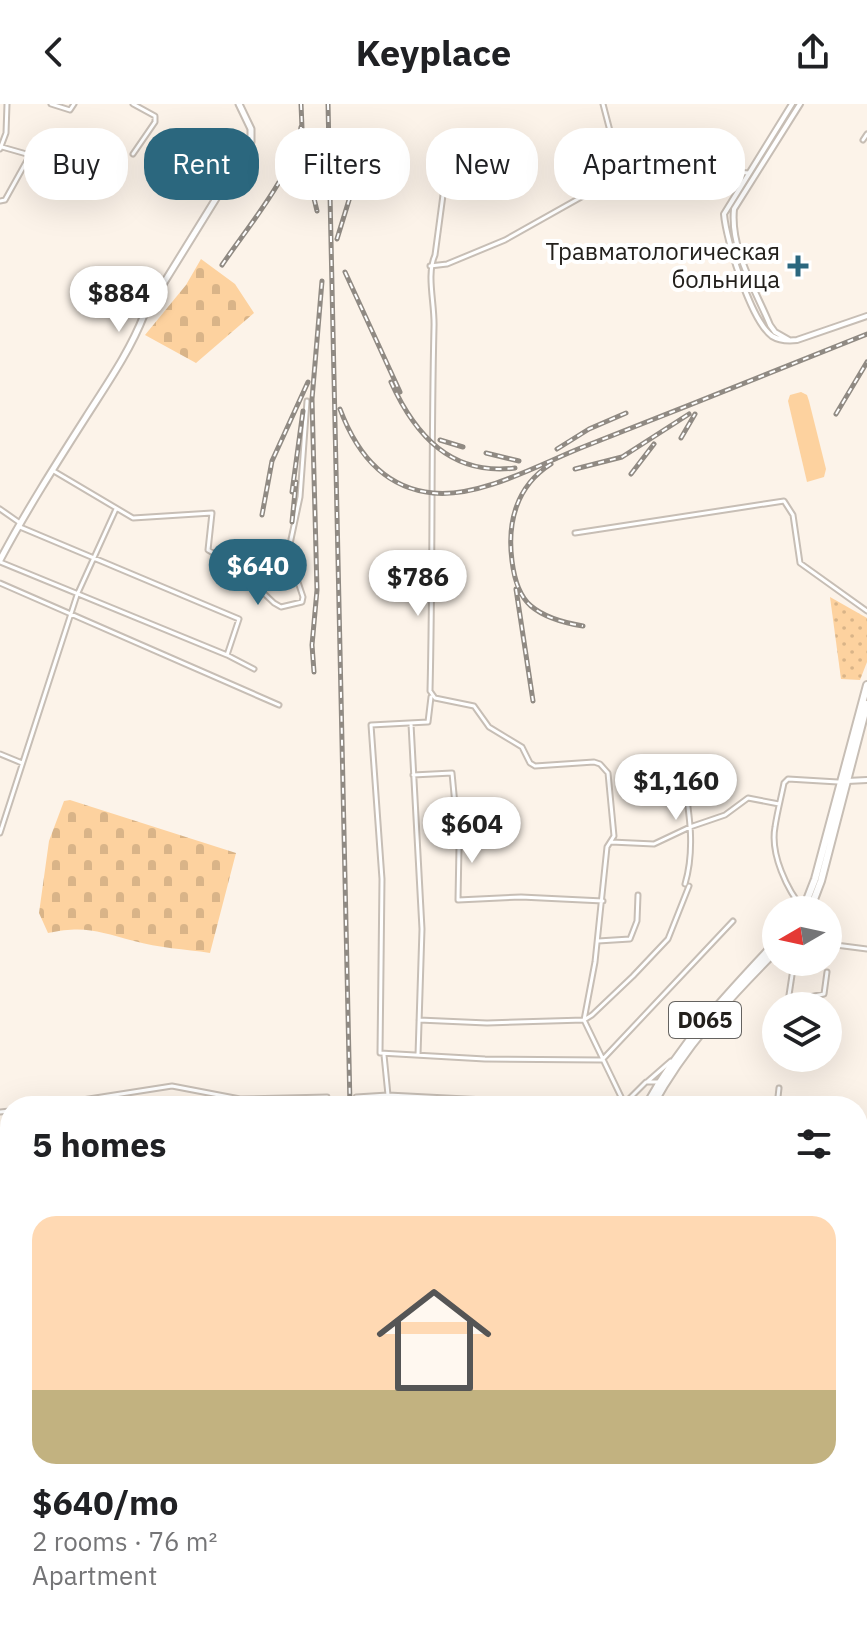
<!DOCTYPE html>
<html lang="en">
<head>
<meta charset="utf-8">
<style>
  :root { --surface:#fff; --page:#f6f6f6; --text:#202124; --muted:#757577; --accent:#2b677e }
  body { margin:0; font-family:"IBM Plex Sans",sans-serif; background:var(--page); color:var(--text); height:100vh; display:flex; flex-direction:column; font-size:30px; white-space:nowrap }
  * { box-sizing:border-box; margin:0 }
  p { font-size:26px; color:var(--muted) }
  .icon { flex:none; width:44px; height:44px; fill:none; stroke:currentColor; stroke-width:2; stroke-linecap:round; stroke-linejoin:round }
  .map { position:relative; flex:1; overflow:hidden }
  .sheet { position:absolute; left:0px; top:992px; width:868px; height:538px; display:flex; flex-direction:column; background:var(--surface); border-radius:32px 32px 0 0; box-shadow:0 8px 32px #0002 }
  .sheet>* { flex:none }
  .top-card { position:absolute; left:24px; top:24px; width:820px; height:72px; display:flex; gap:16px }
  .needle { width:52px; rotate:261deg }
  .controls { position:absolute; left:762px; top:792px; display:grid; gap:16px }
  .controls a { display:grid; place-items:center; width:80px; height:80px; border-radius:50%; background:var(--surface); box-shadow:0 8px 32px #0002; font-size:40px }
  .price { position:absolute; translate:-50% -68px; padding:0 18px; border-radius:28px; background:#fff; color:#222; font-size:26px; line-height:52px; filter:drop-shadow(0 2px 4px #0008) }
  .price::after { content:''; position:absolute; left:50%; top:48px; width:24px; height:18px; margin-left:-12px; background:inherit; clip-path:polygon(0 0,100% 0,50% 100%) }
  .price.active { background:var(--accent); color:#fff }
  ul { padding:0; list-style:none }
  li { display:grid; align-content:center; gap:16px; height:424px; padding:0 32px }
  li span { display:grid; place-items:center; height:248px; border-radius:24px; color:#555 }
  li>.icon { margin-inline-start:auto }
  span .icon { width:144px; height:144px; fill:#fffc; stroke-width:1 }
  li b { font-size:34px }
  h2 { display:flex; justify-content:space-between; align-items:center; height:96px; padding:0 32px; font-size:34px }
  .pill { padding:0 28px; border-radius:32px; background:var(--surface); box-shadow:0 8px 32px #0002; font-size:28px; line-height:72px }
  .pill.active { background:var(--accent); color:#fff }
  header { display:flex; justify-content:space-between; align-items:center; height:104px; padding:0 32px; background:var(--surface); font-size:36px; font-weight:700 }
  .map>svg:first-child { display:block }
</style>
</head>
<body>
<header><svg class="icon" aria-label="back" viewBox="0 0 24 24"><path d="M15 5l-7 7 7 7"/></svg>Keyplace<svg class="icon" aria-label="share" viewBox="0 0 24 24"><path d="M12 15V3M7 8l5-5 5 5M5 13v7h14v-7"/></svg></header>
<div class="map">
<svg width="867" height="1529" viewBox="0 0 867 1529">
  <defs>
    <pattern id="cemetery-stones" width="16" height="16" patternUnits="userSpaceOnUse" patternTransform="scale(2)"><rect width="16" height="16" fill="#fdd29f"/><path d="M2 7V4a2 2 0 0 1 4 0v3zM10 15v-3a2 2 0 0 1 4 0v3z" fill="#d9b488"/></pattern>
    <pattern id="park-dots" width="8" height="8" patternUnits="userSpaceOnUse" patternTransform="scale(2)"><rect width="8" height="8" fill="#fdd29f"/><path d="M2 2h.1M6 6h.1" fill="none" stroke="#d9b488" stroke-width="1.8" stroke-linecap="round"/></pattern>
  </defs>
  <rect width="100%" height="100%" fill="#fcf3e9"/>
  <path fill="#fdd29f" d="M801 288 807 291 809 297 826 365 824 373 807 378 788 297 790 291Z"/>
  <path fill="url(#cemetery-stones)" d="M201 155 235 180 254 209 196 259 145 231 186 181Z
    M70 696 236 749 210 849C185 845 158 844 134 837 99 828 86 821 48 829L39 809 49 737 64 697Z"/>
  <path fill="url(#park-dots)" d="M830 493 867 514V558L860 576 841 575Z"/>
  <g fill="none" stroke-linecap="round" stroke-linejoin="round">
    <g stroke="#c7beb5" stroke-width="7">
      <path id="minor" d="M51 0 70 6 74 0
        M133 0 155 12V18L133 50
        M603 0 627 92 735 68 749 69
        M451 31 435 151C426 171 435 200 434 223 431 344 433 466 430 587L435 594 474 602 489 623 522 643 530 659 535 662 594 658 600 660 608 669 614 732 607 743 595 858 584 916 624 999
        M863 36 867 30
        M0 45 6 29 7 0
        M0 97 5 96 30 51 2 43
        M430 162 447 160 505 136 585 91 603 87H624
        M52 366 133 414 212 409 208 446 234 461 274 499 281 503 302 498 303 493 292 460 290 440 300 393 307 297
        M0 405 20 419
        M20 423 239 515 227 551
        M575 429 784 397 793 411 800 459 867 507
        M0 458 227 551 254 565
        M0 479 279 601
        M431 593 428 618 371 621 382 775 380 949 485 955 602 956 733 817
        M411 620 422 825 418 951
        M0 650 22 659
        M681 657C687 697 697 740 685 780
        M413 671 452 669 459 743 458 796 521 793 603 797
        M0 729 77 491 116 405
        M611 738 654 740 690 723 725 711 748 694 779 700
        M804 806C787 786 770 750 775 723 777 709 781 694 784 679L788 675 838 678
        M598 837 630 835 637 817 638 791
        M828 840 867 845
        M794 858 789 891 795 896 824 890 827 868
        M419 916 487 919 584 916 592 911 633 872 668 835 689 782
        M384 951 388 991
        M647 978 671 957
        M44 1002 172 982 240 995 327 993
        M354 1002 356 993 388 991 605 1002
        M622 1002 646 978H658
        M777 1002 779 984
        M0 1008 10 1007
        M858 1048 867 1049
        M3 1321 10 1312
        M0 1331 5 1324
        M146 1520V1529
        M342 1520V1529"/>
    </g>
    <g stroke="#c7beb5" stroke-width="8">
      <path id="tertiary" d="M792 0 724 110C726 136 751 217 772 232 780 237 788 237 797 236L867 212
        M789 236 775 228 770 221C755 185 730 145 734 105L800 0
        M847 677 867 676"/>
    </g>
    <g stroke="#c7beb5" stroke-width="9">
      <path id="secondary" d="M0 456C26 407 56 360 86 313 107 280 130 247 144 211L251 38V25L239 0
        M0 1318 10 1329
        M211 1520 220 1529"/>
    </g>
    <g stroke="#c7beb5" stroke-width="10">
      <path id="primary" d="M803 806 815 775 867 581
        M810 806 821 777 867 600
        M646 1002C680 940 727 890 776 838
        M652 1002C684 943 729 894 776 847
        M413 1529 417 1520
        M419 1529 422 1520"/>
    </g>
    <use href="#minor" stroke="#fff" stroke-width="3"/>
    <use href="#tertiary" stroke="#fff" stroke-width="4"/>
    <use href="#secondary" stroke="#fff" stroke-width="5"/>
    <use href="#primary" stroke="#fff" stroke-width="6"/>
    <g stroke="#908a83" stroke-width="5">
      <path id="rail" d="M301 0 303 48 317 107
        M328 0 350 1002
        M337 135 357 70
        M222 161C247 124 296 66 301 23
        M345 168 400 288
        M391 278C415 331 451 372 515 364
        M340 305C356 348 383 384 433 389 480 394 540 360 583 343 678 306 772 268 867 230
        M836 310 867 258
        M681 334 695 310
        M440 336 463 343
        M557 345 589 325 626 309
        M486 349 519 357
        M551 360C516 382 507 419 512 457 514 473 518 491 531 502 545 514 565 519 583 522
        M575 365 622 353 689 310
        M631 370 654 340
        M292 388 303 307
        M262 411 272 357 308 278
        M292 418 296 378
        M516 485 533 597
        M314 568 312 541 317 486 312 295 322 177
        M362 1520V1529"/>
    </g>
    <use href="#rail" stroke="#fff" stroke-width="2" stroke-dasharray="6" stroke-linecap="butt"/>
  </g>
  <path fill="#2b677e" stroke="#fff" stroke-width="3" d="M794 150h8v8h8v8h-8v8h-8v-8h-8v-8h8z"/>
  <g text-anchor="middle" stroke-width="8" stroke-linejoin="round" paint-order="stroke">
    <rect fill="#fff" stroke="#656360" stroke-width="2" x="669" y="898" width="72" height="36" rx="6"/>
    <g font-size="22" font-weight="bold" fill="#23201c">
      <text x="705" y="924">D065</text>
    </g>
    <g font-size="24" fill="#23201c" stroke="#fff" text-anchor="end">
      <text x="780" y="156">Травматологическая<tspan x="780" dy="28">больница</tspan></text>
    </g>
  </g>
</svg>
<div class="controls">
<a><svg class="needle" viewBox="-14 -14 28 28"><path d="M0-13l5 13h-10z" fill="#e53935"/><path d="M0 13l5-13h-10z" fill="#757577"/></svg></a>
<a><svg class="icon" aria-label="layers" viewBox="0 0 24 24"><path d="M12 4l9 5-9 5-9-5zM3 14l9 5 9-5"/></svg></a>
</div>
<b class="price" style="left:119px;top:230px">$884</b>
<b class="price active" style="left:258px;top:503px">$640</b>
<b class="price" style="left:418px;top:514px">$786</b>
<b class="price" style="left:676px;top:718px">$1,160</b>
<b class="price" style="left:472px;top:761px">$604</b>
<div class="top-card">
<a class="pill">Buy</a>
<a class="pill active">Rent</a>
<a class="pill">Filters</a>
<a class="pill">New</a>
<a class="pill">Apartment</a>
</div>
<section class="sheet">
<h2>5 homes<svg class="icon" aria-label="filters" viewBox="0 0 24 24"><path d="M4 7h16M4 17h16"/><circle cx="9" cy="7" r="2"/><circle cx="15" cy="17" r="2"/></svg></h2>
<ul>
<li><span style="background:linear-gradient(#ffd9b3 70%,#c2b280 0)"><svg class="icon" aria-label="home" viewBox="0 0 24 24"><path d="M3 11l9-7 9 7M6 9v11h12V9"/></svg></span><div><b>$640/mo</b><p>2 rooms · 76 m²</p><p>Apartment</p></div></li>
</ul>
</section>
</div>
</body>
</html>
